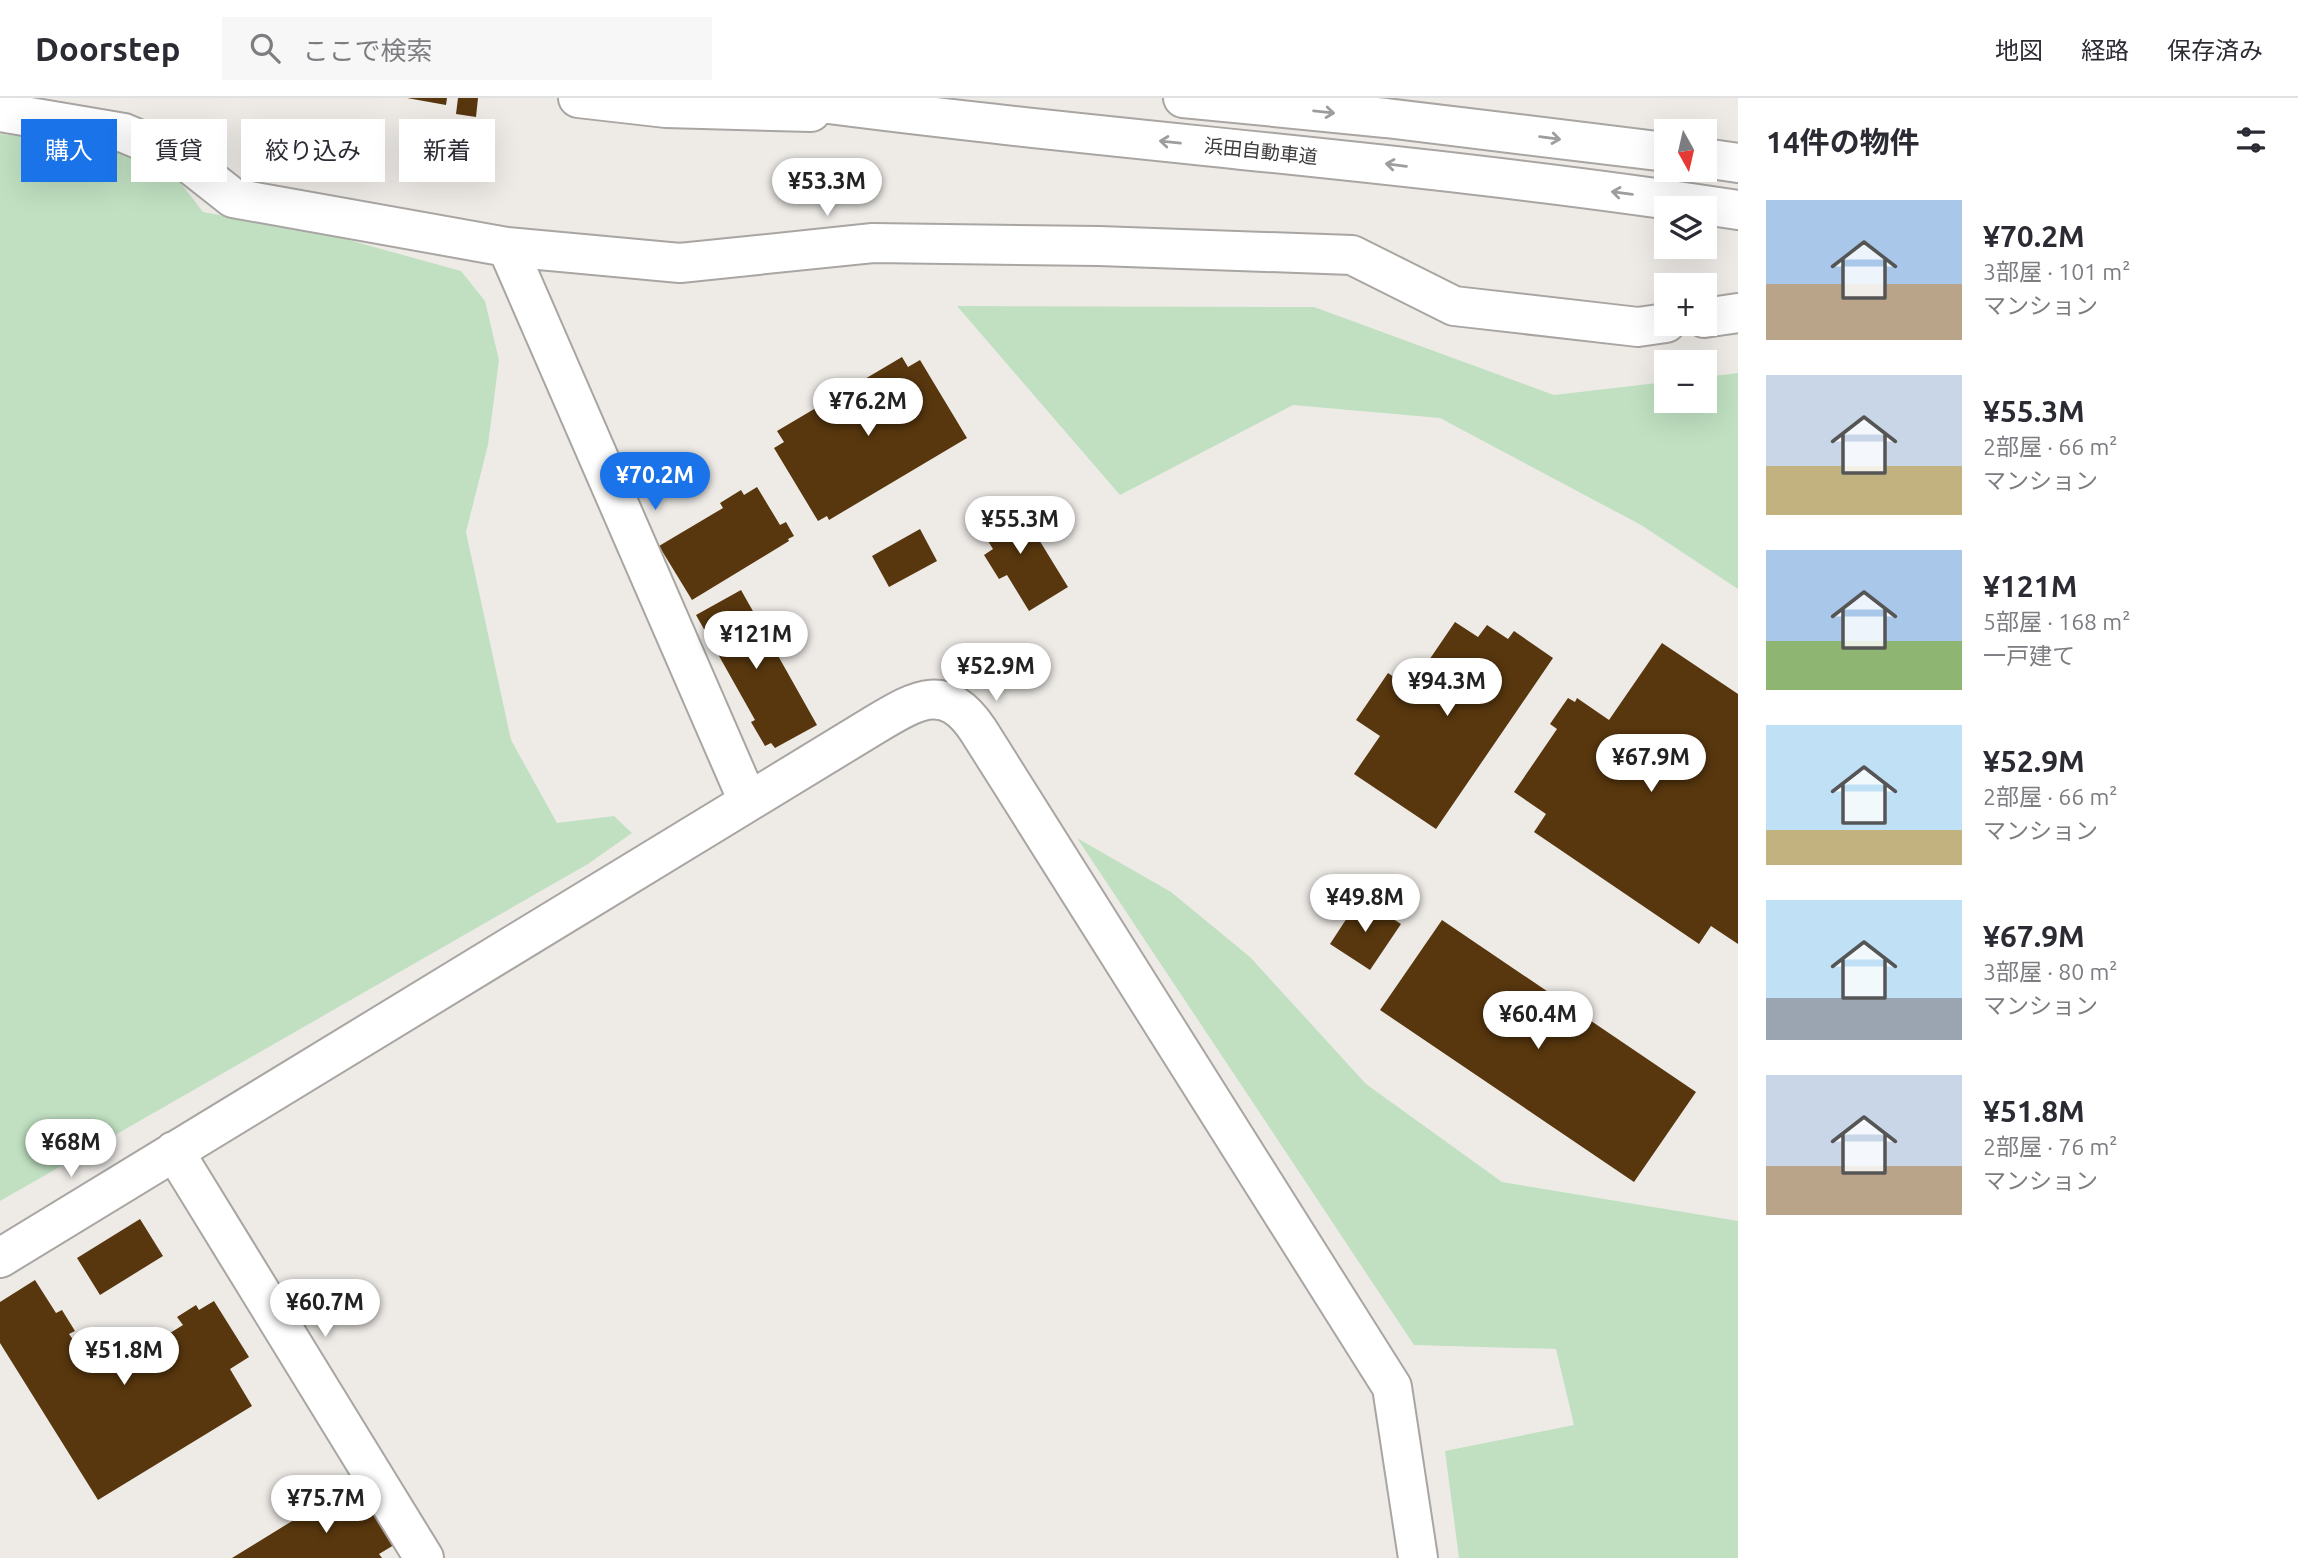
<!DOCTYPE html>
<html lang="ja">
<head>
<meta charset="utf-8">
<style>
  :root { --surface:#fff; --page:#f7f7f7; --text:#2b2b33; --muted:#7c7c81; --line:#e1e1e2; --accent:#1a73e8 }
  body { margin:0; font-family:Ubuntu,"Noto Sans JP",sans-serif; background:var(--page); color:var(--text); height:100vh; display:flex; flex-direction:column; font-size:26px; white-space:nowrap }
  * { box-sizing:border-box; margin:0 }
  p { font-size:23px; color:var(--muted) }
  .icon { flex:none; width:38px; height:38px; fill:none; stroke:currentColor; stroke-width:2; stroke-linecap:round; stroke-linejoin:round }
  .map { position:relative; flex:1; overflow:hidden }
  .sheet { display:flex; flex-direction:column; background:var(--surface); width:560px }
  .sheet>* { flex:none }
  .banner { position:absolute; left:21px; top:21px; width:665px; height:63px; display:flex; gap:14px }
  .needle { width:46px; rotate:172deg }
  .tools { position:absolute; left:1654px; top:21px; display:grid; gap:14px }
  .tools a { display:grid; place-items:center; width:63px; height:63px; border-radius:0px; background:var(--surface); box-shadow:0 7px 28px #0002; font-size:35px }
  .price { position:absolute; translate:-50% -60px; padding:0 16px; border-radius:24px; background:#fff; color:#222; font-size:23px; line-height:46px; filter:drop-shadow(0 2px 4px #0008) }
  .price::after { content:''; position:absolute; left:50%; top:42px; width:21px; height:16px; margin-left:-10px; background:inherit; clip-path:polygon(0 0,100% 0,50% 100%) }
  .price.on { background:var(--accent); color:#fff }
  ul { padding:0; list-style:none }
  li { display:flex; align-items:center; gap:21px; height:175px; padding:0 28px }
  li span { display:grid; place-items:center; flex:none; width:196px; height:140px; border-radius:0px; color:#555 }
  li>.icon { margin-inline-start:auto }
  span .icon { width:84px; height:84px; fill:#fffc; stroke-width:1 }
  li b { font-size:30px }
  h2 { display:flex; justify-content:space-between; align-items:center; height:84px; padding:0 28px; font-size:30px }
  .chip { padding:0 24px; border-radius:0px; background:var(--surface); box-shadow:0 7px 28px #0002; font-size:24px; line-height:63px }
  .chip.on { background:var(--accent); color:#fff }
  header { display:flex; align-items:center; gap:42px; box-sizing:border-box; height:98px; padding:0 35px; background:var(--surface); border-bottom:2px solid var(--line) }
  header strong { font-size:33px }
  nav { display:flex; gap:38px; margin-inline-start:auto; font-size:24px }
  .search { width:490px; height:63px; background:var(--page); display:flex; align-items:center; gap:18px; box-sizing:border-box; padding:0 24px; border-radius:0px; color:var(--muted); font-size:26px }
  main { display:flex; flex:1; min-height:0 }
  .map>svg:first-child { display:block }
</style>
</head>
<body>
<header>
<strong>Doorstep</strong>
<div class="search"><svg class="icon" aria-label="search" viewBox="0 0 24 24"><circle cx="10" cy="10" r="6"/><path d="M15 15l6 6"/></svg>ここで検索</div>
<nav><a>地図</a><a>経路</a><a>保存済み</a></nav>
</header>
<main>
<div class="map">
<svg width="1738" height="1460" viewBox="0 0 1738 1460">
  <rect width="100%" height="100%" fill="#eeebe7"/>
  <path fill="#c0e0c1" d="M0 36 116 47 166 66 203 114 327 136 461 173 485 203 499 262 488 347 466 434 511 642 557 725 614 718 632 735 588 766 0 1103Z
    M957 208 1314 209 1554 297 1666 284V303H1704L1705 279 1738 275V491L1641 427 1440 320 1293 307 1120 397Z
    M1077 740 1171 794 1250 859 1366 986 1502 1084 1738 1123V1460H1459L1445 1353 1574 1327 1556 1251 1414 1247Z"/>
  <path fill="#58370e" d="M407 0H447L446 7Z
    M458 0H478L476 19 456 16Z
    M902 259 908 269 920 262 967 340 829 422 827 418 818 423 774 350 784 344 777 333Z
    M757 389 780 427 786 424 794 438 788 441 789 443 692 502 659 448 723 410 720 405 741 392 744 397Z
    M1014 401 1068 489 1029 513 1007 477 999 481 984 457 993 451 976 424Z
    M920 431 937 463 889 489 872 458Z
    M741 492 817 627 775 650 771 645 765 648 751 624 755 622 696 517Z
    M1455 524 1478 539 1487 527 1508 541 1514 533 1553 560 1436 731 1354 676 1380 638 1356 622 1388 575 1410 590Z
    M1662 545 1738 596V846L1711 828 1699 846 1534 734 1546 716 1514 694 1557 631 1550 626 1568 600 1575 604 1577 600 1609 622Z
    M1360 800 1401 826 1370 872 1330 846Z
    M1442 822 1696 994 1634 1084 1380 912Z
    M140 1121 163 1158 100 1197 77 1160Z
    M35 1182 56 1215 62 1212 75 1233 69 1236 76 1246 86 1240 99 1261 120 1248 128 1261 183 1227 177 1219 196 1207 199 1212 214 1203 249 1259 230 1271 252 1308 98 1402 0 1245V1204Z
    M336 1396 344 1409 349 1406 352 1412 367 1403 394 1447 379 1456 382 1460H232Z"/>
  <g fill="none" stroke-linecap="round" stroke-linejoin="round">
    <g stroke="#a8a5a2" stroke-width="42">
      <path id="minor" d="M0 14 124 35 181 59 233 100 507 149 680 165 873 145 1099 148 1352 157 1454 208 1638 229 1666 225
        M507 149 748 703
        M1704 220 1738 215
        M174 1053 424 1460
        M0 1160 876 626C918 601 946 584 978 632L1392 1289 1418 1460"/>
    </g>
    <g stroke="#a8a5a2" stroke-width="42">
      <path id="highway" d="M578 0 666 10 811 14
        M783 0C1101 43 1421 63 1738 112
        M1183 0 1386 20 1666 54
        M1704 60 1738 65"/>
    </g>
    <use href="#minor" stroke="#fff" stroke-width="38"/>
    <use href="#highway" stroke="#fff" stroke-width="38"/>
  </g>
  <defs><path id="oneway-shaft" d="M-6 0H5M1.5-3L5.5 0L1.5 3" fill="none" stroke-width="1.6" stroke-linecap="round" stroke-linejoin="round" transform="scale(1.75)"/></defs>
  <g stroke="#9e9c9c">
    <use href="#oneway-shaft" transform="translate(1324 14) rotate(6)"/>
    <use href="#oneway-shaft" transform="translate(1550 40) rotate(7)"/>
    <use href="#oneway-shaft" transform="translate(1170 44) rotate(-174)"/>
    <use href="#oneway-shaft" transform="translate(1396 67) rotate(-173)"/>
    <use href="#oneway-shaft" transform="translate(1622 95) rotate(-173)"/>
  </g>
  <g text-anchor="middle" stroke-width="7" stroke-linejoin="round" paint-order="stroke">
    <g font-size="19" fill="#3c3a39" stroke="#fff">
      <text transform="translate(1261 53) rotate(6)" y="7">浜田自動車道</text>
    </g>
  </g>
</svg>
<div class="tools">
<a><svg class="needle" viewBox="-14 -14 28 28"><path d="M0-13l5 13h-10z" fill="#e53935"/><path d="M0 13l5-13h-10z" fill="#7c7c81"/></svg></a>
<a><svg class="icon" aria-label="layers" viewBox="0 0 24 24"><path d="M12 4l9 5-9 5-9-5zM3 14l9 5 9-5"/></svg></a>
<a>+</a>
<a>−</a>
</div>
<b class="price" style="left:827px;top:120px">¥53.3M</b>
<b class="price" style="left:868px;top:340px">¥76.2M</b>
<b class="price on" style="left:655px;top:414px">¥70.2M</b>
<b class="price" style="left:1020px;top:458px">¥55.3M</b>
<b class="price" style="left:756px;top:573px">¥121M</b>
<b class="price" style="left:996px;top:605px">¥52.9M</b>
<b class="price" style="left:1447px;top:620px">¥94.3M</b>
<b class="price" style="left:1651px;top:696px">¥67.9M</b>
<b class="price" style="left:1365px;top:836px">¥49.8M</b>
<b class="price" style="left:1538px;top:953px">¥60.4M</b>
<b class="price" style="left:71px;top:1081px">¥68M</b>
<b class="price" style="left:325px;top:1241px">¥60.7M</b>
<b class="price" style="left:124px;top:1289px">¥51.8M</b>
<b class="price" style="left:326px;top:1437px">¥75.7M</b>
<div class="banner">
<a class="chip on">購入</a>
<a class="chip">賃貸</a>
<a class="chip">絞り込み</a>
<a class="chip">新着</a>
</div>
</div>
<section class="sheet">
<h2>14件の物件<svg class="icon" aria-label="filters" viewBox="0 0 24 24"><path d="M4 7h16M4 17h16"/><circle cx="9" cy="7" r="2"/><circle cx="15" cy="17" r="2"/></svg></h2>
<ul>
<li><span style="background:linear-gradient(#a9c7e8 60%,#b9a48a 0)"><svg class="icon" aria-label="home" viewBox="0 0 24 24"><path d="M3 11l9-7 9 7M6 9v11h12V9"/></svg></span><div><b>¥70.2M</b><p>3部屋 · 101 m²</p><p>マンション</p></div></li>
<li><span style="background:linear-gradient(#c9d6e8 65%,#c2b280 0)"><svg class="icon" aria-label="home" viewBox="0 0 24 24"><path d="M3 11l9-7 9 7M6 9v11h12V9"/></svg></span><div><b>¥55.3M</b><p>2部屋 · 66 m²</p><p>マンション</p></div></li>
<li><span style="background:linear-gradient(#a9c7e8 65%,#8fb573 0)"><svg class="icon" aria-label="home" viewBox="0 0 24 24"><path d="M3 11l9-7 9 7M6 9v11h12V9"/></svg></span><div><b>¥121M</b><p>5部屋 · 168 m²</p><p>一戸建て</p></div></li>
<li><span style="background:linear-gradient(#bfe0f5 75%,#c2b280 0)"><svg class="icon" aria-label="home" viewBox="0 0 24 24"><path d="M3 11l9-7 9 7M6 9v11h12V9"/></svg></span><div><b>¥52.9M</b><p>2部屋 · 66 m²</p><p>マンション</p></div></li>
<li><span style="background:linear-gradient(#bfe0f5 70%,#9aa5b1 0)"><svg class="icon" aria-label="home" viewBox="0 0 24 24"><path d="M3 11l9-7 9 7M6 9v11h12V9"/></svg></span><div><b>¥67.9M</b><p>3部屋 · 80 m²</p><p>マンション</p></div></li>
<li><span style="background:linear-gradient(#c9d6e8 65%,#b9a48a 0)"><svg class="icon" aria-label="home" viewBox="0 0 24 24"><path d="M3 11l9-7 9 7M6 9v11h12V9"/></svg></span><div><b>¥51.8M</b><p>2部屋 · 76 m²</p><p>マンション</p></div></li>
</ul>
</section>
</main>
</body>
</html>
